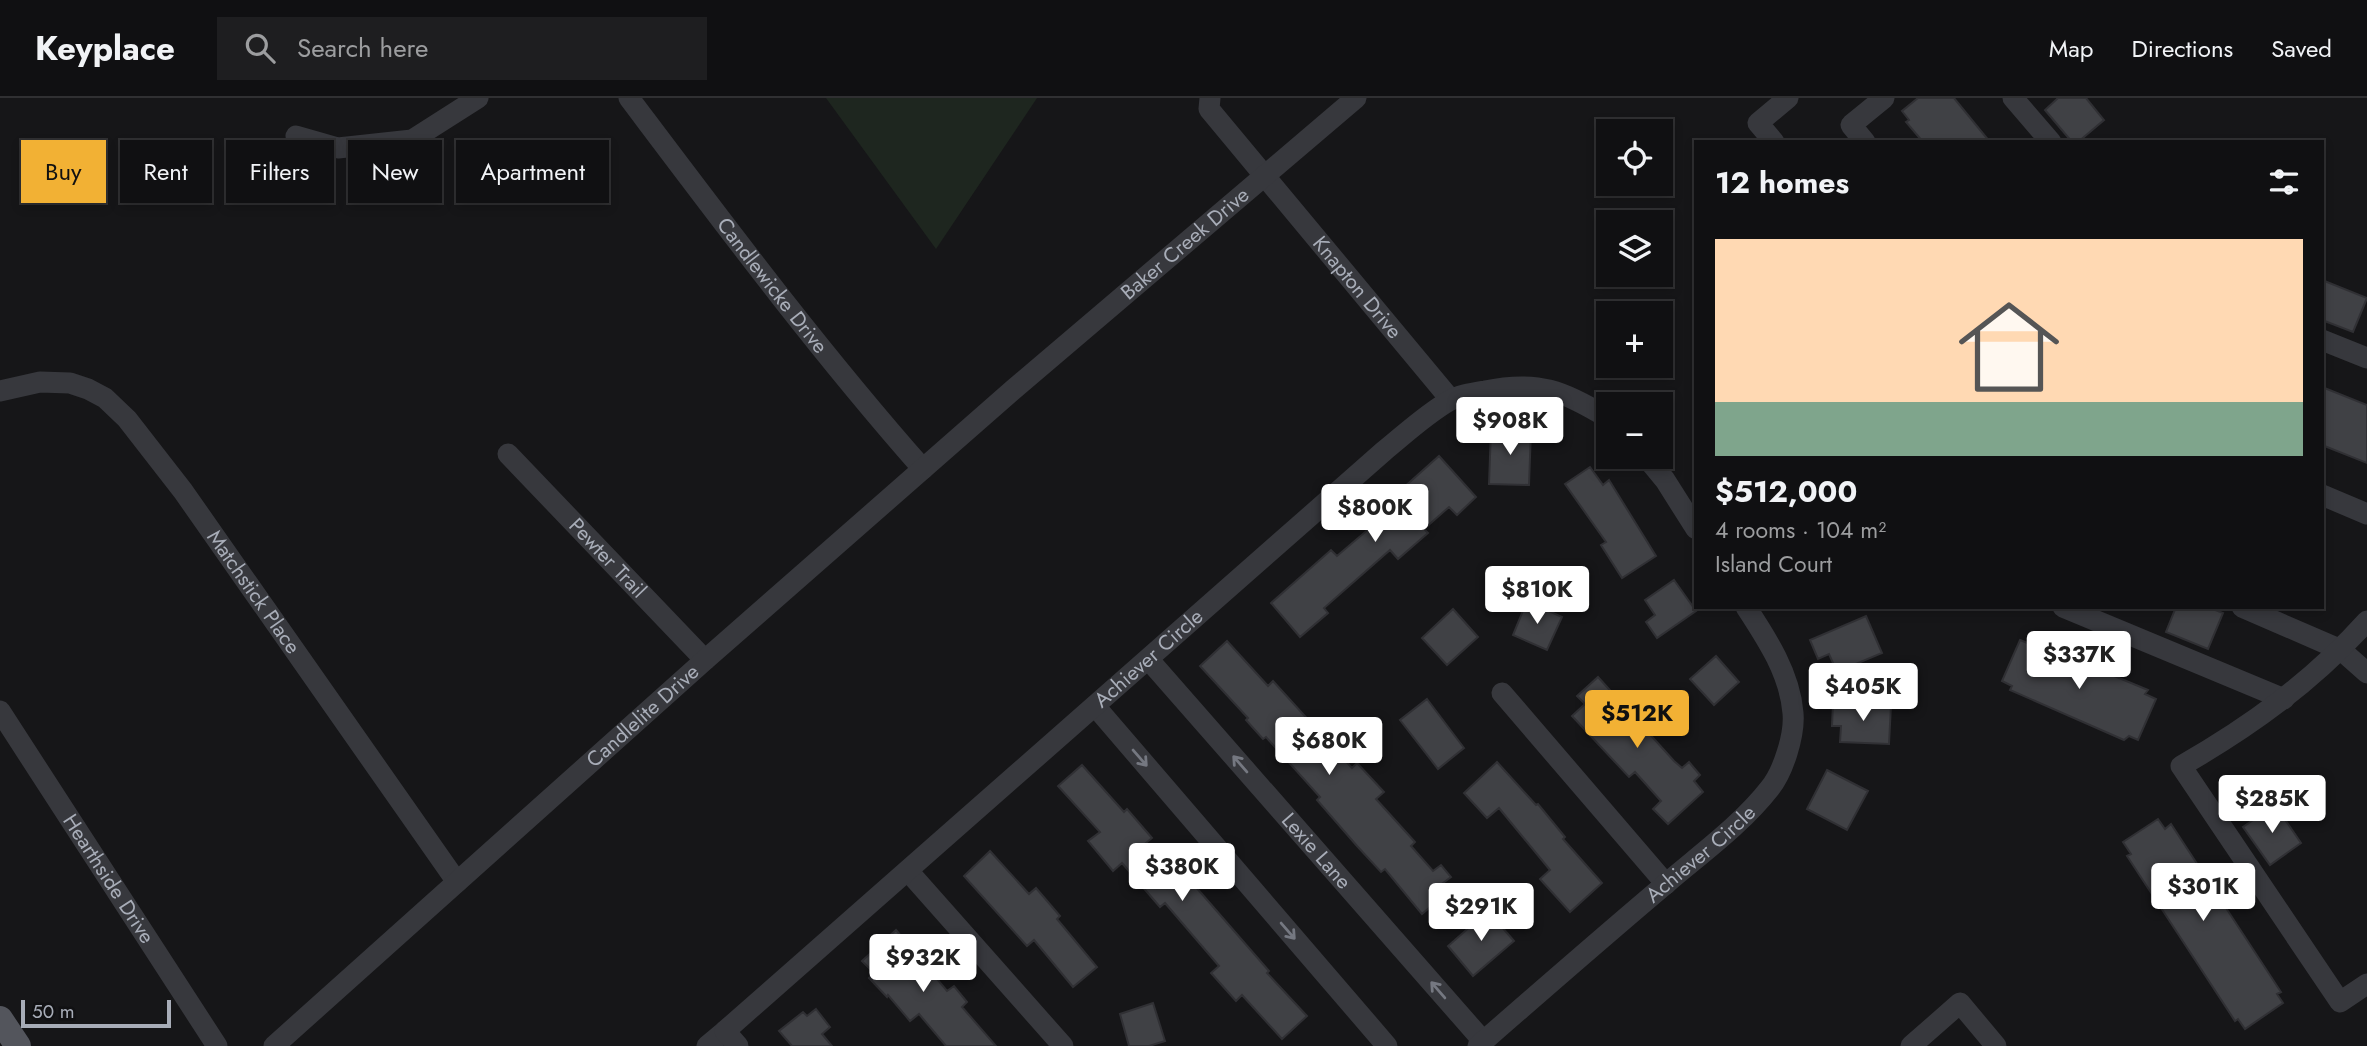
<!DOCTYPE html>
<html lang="en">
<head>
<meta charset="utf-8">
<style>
  :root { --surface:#101012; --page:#1e1e20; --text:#f1f3f6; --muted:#9c9d9f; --line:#303032; --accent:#f2b134 }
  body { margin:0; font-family:Jost,sans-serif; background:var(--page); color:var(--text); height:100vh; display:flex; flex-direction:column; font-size:26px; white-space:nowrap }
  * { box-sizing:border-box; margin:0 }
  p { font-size:23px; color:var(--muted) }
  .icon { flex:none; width:38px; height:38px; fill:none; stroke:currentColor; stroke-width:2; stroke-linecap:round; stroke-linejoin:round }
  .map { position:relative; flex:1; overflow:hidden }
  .side { position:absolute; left:1694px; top:42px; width:630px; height:469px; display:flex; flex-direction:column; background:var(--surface); border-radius:0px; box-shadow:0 4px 10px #0003,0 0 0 2px var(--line) }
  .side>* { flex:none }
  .top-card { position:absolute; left:21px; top:42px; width:665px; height:63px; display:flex; gap:14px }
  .controls { position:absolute; left:1596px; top:21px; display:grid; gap:14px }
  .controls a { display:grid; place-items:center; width:77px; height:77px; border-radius:0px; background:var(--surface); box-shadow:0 4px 10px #0003,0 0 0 2px var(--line); font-size:35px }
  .scale { position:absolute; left:21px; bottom:18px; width:150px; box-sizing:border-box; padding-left:7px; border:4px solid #a8adb8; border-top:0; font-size:19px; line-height:24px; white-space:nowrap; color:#a8adb8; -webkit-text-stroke:5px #111113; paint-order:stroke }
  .price { position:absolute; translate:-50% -60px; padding:0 16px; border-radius:7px; background:#fff; color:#222; font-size:23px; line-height:46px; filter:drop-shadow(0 2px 4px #0008) }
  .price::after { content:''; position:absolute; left:50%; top:42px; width:21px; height:16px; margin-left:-10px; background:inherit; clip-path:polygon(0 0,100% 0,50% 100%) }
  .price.selected { background:var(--accent); color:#111 }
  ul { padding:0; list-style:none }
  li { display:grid; align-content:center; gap:14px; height:371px; padding:0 21px }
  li+li { border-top:2px solid var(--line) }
  li span { display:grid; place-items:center; height:217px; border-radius:0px; color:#555 }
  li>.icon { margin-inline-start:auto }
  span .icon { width:126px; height:126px; fill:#fffc; stroke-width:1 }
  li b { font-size:30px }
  h2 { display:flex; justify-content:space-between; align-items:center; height:84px; padding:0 21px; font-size:30px }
  .pill { padding:0 24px; border-radius:0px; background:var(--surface); box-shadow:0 4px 10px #0003,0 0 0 2px var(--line); font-size:24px; line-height:63px }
  .pill.selected { background:var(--accent); color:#111 }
  header { display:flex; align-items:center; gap:42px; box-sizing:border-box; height:98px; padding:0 35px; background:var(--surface); border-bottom:2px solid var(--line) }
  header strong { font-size:33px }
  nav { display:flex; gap:38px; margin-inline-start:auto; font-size:24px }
  .search { width:490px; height:63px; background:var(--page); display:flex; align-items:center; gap:18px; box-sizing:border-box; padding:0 24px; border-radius:0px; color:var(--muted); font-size:26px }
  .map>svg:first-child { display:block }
</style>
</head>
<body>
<header>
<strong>Keyplace</strong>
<div class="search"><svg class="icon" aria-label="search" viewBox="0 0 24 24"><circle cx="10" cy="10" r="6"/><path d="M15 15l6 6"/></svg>Search here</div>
<nav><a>Map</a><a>Directions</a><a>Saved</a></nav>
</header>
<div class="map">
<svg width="2367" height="948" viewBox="0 0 2367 948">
  <rect width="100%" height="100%" fill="#161618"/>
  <path fill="#1e261f" d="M826 0H1037L936 151Z"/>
  <path fill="#404145" stroke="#303034" stroke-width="2" d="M1918 0H1954L1990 44H1923L1906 24 1909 22 1902 13Z
    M2058 0H2086L2104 22 2078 44H2072L2045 12Z
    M2322 182 2367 200 2353 234 2322 222Z
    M2322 289 2367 307V365L2322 347Z
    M1491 331 1531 332 1529 387 1489 386Z
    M1439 358 1476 399 1457 417 1449 409 1424 431 1428 435 1398 461 1390 452 1324 510 1328 515 1300 539 1271 505 1331 452 1337 458 1370 430 1365 424Z
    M1590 369 1603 387 1609 382 1656 458 1622 480 1601 447 1606 444 1565 386Z
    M1674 482 1696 513 1657 540 1646 524 1655 517 1645 502Z
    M1527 503 1562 519 1547 552 1513 537Z
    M2176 509H2208L2223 515 2208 551 2166 534Z
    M1453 511 1478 539 1447 567 1422 540Z
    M1866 518 1882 555 1837 574 1829 556 1818 561 1810 542Z
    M2020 542 2030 546V543L2148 592 2145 596 2156 601 2138 642 2129 638 2124 642 2010 592 2012 588 2002 583Z
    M1227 543 1268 588 1273 583 1352 670 1357 665 1384 694 1376 701 1415 744 1411 748 1433 773 1441 767 1451 779 1443 785 1450 792 1422 816 1385 771 1381 774 1357 748 1317 702 1320 699 1266 639 1263 641 1246 622 1248 620 1200 568Z
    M1716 558 1739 584 1714 607 1690 581Z
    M1598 579 1674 663 1682 670 1689 664 1700 677 1694 683 1703 694 1668 726 1653 711 1661 703 1635 674 1629 679 1572 618 1585 606 1577 598Z
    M1427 601 1464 650 1438 671 1400 622Z
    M1833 605 1891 607 1889 646 1840 644 1841 628H1832Z
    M1497 664 1536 707 1538 706 1565 739 1563 741 1602 785 1570 814 1540 781 1550 772 1499 710 1487 720 1464 695Z
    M1082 667 1124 714 1127 711 1152 740 1141 749 1164 775 1175 765 1269 873 1267 875 1307 918 1282 941 1242 897 1236 903 1211 875 1219 868 1165 805 1160 809 1122 765 1113 773 1088 743 1100 734 1058 688Z
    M1827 672 1868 693 1847 732 1807 711Z
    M2275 707 2301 745 2270 767 2243 729Z
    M2158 721 2165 731 2171 726 2281 894 2277 896 2283 905 2245 931 2238 921 2235 923 2127 758 2131 756 2123 744Z
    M990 753 1029 796 1036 790 1060 818 1057 821 1097 869 1073 889 1034 842 1027 848 964 778Z
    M1488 813 1514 843 1473 878 1448 848Z
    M896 832 947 893 954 888 967 904 962 909 996 948H946L919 916 910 923 888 897 887 899 869 880 874 875 862 863Z
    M1153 905 1165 943 1149 948H1129L1120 916Z
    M816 911 830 929 822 936 832 948H792L779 933 803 914 807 918Z"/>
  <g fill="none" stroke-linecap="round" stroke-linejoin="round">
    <g stroke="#37383d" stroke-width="21">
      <path id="s1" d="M629 0C724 126 818 252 923 371"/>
      <path id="s2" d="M1210 0 1209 11 1451 302"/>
      <path d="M2013 0 2051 44"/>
      <path d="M296 38 338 50 412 42 478 0"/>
      <path d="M1774 44 1758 25 1788 0"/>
      <path d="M1865 44 1851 27 1884 0"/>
      <path d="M2322 242 2367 260"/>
      <path id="s3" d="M0 293 40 284 70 285 88 291 105 300 127 321 183 393 457 784"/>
      <path id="s4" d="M508 356 705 562"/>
      <path d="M1646 359 1665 382 1696 431"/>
      <path d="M2322 397 2367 416"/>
      <path d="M2063 509 2284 601"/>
      <path d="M2242 509 2341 552 2367 575"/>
      <path d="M2367 523C2313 583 2251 628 2181 668L2340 904 2367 886"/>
      <path id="s5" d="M1149 562 1483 943"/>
      <path d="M1502 595 1666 786"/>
      <path d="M1095 608 1387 948"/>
      <path id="s6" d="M0 613 217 948"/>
      <path d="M908 773 1063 948"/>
      <path id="s7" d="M274 948 705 562 1014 291 1356 0"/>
      <path d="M707 948 725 933"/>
      <path id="s8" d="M738 948 725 933 1384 353C1405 336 1425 317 1449 303 1459 297 1473 295 1485 293 1538 282 1564 293 1608 320"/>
      <path id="s9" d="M1478 948C1541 893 1604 838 1668 784 1702 755 1742 726 1770 690 1783 674 1795 637 1793 615 1790 576 1767 541 1746 509"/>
      <path d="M1911 948 1960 905 1996 948"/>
    </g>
    <path stroke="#53555c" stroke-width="26" d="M0 921 18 948"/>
  </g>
  <defs><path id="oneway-shaft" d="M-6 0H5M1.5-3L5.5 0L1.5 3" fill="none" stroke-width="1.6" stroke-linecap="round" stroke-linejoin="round" transform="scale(1.75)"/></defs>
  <g stroke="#757881">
    <use href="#oneway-shaft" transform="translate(1140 660) rotate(49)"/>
    <use href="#oneway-shaft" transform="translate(1240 666) rotate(-131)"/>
    <use href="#oneway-shaft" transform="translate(1288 833) rotate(49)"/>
    <use href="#oneway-shaft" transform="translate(1438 892) rotate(-131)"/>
  </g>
  <g text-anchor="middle" stroke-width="6" stroke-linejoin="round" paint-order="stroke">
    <g font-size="21" fill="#a8adb8" stroke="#111113">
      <text dy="7" stroke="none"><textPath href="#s7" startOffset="1214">Baker Creek Drive</textPath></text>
      <text dy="7" stroke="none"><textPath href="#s1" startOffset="236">Candlewicke Drive</textPath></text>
      <text dy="7" stroke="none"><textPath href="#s2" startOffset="243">Knapton Drive</textPath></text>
      <text dy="7" stroke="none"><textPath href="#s4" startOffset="144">Pewter Trail</textPath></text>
      <text dy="7" stroke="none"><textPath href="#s3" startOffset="354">Matchstick Place</textPath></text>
      <text dy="7" stroke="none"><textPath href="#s8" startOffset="584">Achiever Circle</textPath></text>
      <text dy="7" stroke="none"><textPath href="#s7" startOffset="495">Candlelite Drive</textPath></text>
      <text dy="7" stroke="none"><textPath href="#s5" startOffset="254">Lexie Lane</textPath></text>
      <text dy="7" stroke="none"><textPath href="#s9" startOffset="294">Achiever Circle</textPath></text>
      <text dy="7" stroke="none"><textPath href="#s6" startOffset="200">Hearthside Drive</textPath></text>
    </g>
  </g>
</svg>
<div class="controls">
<a><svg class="icon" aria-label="locate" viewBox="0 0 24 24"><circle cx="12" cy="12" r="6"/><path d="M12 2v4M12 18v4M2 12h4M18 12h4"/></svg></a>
<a><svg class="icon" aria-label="layers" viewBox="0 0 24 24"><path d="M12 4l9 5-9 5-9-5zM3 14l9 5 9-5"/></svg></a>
<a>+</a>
<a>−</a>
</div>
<div class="scale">50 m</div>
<b class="price" style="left:1510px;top:359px">$908K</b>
<b class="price" style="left:1375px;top:446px">$800K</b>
<b class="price" style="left:1537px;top:528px">$810K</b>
<b class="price" style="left:2079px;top:593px">$337K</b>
<b class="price" style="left:1863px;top:625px">$405K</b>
<b class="price selected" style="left:1637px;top:652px">$512K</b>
<b class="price" style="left:1329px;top:679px">$680K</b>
<b class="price" style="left:2272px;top:737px">$285K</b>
<b class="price" style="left:1182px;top:805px">$380K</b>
<b class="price" style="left:2203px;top:825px">$301K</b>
<b class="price" style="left:1481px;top:845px">$291K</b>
<b class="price" style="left:923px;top:896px">$932K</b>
<div class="top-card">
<a class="pill selected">Buy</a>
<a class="pill">Rent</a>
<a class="pill">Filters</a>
<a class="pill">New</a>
<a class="pill">Apartment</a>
</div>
<section class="side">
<h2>12 homes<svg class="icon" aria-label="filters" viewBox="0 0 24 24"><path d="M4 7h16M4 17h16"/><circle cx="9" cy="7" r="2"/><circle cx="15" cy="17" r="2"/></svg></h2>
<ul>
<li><span style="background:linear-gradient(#ffd9b3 75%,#7fa58c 0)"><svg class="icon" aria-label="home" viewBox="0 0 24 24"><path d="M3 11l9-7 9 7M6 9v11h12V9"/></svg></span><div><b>$512,000</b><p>4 rooms · 104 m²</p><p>Island Court</p></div></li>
</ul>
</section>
</div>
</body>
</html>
